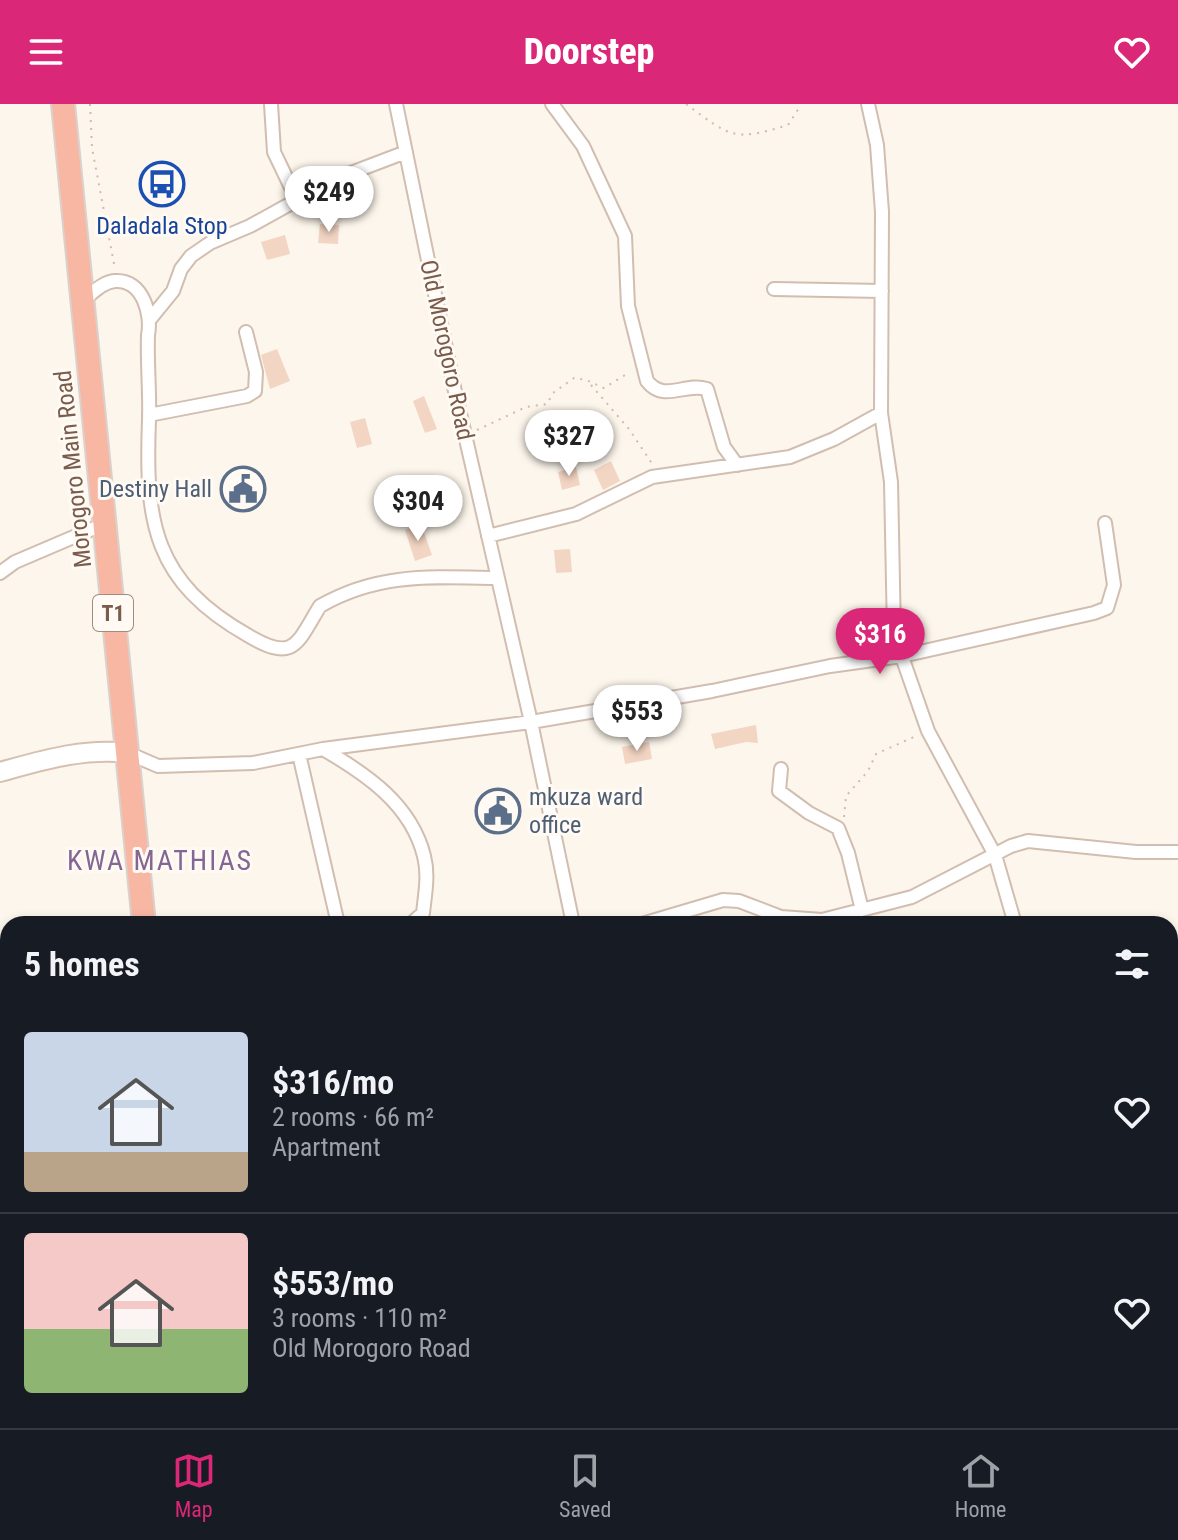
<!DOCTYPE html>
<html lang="en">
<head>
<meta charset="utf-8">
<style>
  :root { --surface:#171b24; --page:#20242c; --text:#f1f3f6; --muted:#9ea1a6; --line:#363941; --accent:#db2777 }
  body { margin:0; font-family:"Roboto Condensed",sans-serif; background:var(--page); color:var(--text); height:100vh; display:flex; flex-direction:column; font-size:30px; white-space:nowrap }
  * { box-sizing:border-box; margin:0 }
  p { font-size:26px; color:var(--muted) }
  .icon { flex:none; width:44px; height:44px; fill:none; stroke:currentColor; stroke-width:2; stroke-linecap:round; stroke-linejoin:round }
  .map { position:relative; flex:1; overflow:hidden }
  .sheet { position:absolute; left:0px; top:812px; width:1178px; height:512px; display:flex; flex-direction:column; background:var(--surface); border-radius:24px 24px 0 0; box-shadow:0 4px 12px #0003 }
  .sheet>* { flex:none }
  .price { position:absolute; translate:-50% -68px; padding:0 18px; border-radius:28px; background:#fff; color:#222; font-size:26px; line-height:52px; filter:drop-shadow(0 2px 4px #0008) }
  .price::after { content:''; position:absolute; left:50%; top:48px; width:24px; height:18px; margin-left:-12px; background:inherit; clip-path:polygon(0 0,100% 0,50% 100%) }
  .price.on { background:var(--accent); color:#fff }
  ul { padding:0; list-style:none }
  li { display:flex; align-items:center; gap:24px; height:200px; padding:0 24px }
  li+li { border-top:2px solid var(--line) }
  li span { display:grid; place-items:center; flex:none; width:224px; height:160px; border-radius:8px; color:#555 }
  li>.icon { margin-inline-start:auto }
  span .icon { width:96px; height:96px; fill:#fffc; stroke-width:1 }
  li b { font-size:34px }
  h2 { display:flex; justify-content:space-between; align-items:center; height:96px; padding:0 24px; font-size:34px }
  header { display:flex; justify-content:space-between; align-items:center; height:104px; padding:0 24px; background:var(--accent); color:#fff; font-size:36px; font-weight:800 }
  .dock { display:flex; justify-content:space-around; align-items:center; height:112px; border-top:2px solid var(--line); background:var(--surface); font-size:22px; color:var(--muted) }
  .dock a { display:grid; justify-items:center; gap:4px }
  .dock .on { color:var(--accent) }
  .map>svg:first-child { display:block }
</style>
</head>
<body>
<header><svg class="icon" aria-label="menu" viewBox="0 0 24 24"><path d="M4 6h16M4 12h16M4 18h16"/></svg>Doorstep<svg class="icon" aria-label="heart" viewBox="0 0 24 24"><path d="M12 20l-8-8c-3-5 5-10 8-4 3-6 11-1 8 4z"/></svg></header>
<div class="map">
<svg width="1178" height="1324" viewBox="0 0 1178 1324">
  <rect width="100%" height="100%" fill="#fdf6ec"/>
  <path fill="#f3d5c3" d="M320 120 339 121 338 140 318 139Z
    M285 131 290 150 267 156 261 138Z
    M277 245 290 277 270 285 261 251Z
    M424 292 437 325 425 329 413 297Z
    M365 314 372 340 357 344 350 318Z
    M611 357 620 377 603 386 594 366Z
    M576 363 580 381 562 386 558 368Z
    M421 420 432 451 415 457 405 426Z
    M570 445 572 468 556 469 554 446Z
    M756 621 758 639 746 638 715 645 711 630Z
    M649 638 652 655 625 660 622 643Z"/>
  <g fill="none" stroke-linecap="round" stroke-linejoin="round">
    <g stroke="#d1beb0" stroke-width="16">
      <path id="street" d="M271 0 274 48 297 96
        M396 0 454 283 531 618 573 820
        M552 0 583 42 625 132 628 202 647 277C664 299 685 278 707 285L724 343 737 361
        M868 0 877 41 882 108 881 309 891 378 894 530 928 627 995 751 1015 820
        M774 185 882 187
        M82 197C92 190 102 178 115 177 143 175 152 211 148 231 147 259 150 288 149 316 145 418 153 478 249 532 295 559 297 539 320 502 379 468 434 473 498 474
        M151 214 173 187 181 165 191 152 210 139 250 122 335 75 406 48
        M149 311 247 292 255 287 256 268 246 228
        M488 432 576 410 652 373 790 353 834 335 881 309
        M0 469 15 458 104 420
        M323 645C366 670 411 700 424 752 429 771 425 790 423 809L411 820
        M128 649 158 662 253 659 323 645 531 618 712 587 830 562 902 552 1094 509 1107 504 1114 481 1105 419
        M299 650 338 820
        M781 665 779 687 809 709 838 724 848 749 862 806
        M642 820 723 796 739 797 781 813 822 816 912 793 1011 742 1028 737 1136 748H1178
        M0 998 8 996
        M0 1016 8 1010
        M1170 1050 1178 1043
        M0 1129 8 1150
        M1170 1250 1178 1253
        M676 1316 678 1324
        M958 1324 962 1316"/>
    </g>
    <g stroke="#d6c0b0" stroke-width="22">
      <path id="secondary" d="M0 668C44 656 82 644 128 649"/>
    </g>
    <g stroke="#dad1cd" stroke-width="26">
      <path id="highway" d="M63 0 144 820
        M192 1316 193 1324"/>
    </g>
    <path stroke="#d9b8a5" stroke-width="2" stroke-dasharray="2 6" stroke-linecap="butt" d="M90 0 92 44 115 165
      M686 0C731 33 733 38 788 21L799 4
      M591 281 629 325 653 361
      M477 326 526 303 547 300 553 289 574 274 586 276 604 284 630 268
      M844 713 846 692 868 667 876 650 916 632"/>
    <use href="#street" stroke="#fff" stroke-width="12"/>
    <use href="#secondary" stroke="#fff" stroke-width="18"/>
    <use href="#highway" stroke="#f7b7a3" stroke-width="22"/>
  </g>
  <defs>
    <g id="bus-ring" transform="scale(2.3)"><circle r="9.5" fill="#fffaf3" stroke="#1a4fb4" stroke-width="1.5"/><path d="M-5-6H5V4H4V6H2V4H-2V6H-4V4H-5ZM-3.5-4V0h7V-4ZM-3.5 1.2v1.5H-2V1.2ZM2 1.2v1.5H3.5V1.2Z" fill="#1a4fb4"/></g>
    <g id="civic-ring" transform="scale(2.3)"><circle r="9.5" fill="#fffaf3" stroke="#5c6f8a" stroke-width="1.5"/><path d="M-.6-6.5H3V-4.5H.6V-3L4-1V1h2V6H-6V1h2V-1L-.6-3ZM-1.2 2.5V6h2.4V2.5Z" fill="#5c6f8a"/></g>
  </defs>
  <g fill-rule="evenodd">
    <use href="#bus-ring" x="162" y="80"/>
    <use href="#civic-ring" x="243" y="385"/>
    <use href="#civic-ring" x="498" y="707"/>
  </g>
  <g text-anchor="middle" stroke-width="6" stroke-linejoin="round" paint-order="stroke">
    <rect fill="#fffaf3" stroke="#a28b7f" stroke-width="2" x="93" y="491" width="40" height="36" rx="6"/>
    <g font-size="22" font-weight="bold" fill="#7a5c4d">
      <text x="113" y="517">T1</text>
    </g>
    <g font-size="24" fill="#164399" stroke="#fffaf3">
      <text x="162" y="130">Daladala Stop</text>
    </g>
    <g font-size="24" fill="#7a5c4d" stroke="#fffaf3">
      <text transform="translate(447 246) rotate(78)" y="8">Old Morogoro Road</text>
      <text transform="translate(73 365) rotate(-96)" y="8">Morogoro Main Road</text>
    </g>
    <g font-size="24" fill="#4e5e75" stroke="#fffaf3" text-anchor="end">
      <text x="212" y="393">Destiny Hall</text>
      <text x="529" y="701" text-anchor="start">mkuza ward<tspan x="529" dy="28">office</tspan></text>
    </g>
    <g font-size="28" letter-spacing="2" fill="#846695" stroke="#fffaf3">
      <text x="160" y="766">KWA MATHIAS</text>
    </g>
  </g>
</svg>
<b class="price" style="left:329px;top:130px">$249</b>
<b class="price" style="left:569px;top:374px">$327</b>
<b class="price" style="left:418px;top:439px">$304</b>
<b class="price on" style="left:880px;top:572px">$316</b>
<b class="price" style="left:637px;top:649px">$553</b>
<section class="sheet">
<h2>5 homes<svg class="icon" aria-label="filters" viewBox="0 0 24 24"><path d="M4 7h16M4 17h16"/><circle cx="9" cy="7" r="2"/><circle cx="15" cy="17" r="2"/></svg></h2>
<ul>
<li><span style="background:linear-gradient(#c9d6e8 75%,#b9a48a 0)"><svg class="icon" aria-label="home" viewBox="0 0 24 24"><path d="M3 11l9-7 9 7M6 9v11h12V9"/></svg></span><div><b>$316/mo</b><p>2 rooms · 66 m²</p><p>Apartment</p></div><svg class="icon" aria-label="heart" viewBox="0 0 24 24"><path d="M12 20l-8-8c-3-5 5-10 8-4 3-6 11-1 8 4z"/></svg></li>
<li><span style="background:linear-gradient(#f6c9c9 60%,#8fb573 0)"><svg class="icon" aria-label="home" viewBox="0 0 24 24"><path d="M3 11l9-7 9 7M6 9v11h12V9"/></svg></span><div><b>$553/mo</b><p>3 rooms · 110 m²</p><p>Old Morogoro Road</p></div><svg class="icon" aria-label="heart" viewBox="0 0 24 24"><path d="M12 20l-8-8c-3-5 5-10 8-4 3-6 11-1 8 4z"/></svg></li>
</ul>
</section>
</div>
<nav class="dock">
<a class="on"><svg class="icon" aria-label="map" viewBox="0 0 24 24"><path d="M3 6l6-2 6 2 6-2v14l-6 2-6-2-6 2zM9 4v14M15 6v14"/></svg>Map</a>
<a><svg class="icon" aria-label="saved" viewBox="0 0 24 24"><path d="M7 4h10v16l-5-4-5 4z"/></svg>Saved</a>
<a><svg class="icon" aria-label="home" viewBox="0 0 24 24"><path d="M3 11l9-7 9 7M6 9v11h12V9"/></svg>Home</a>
</nav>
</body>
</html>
